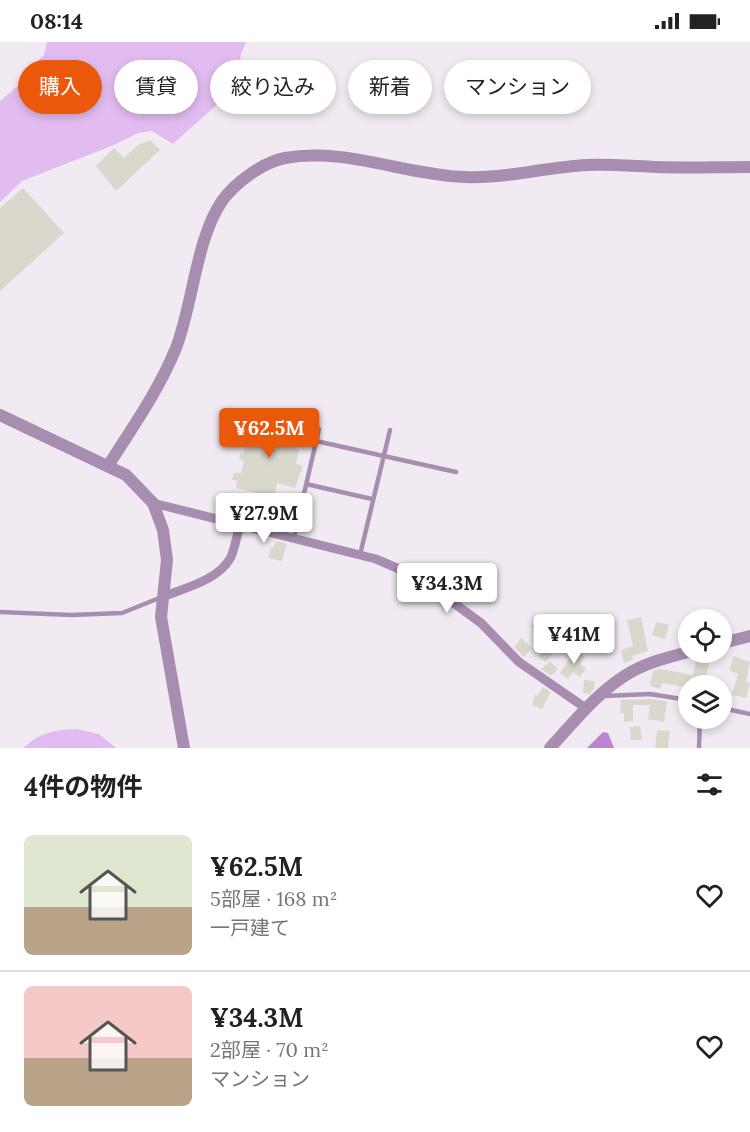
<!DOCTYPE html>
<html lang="ja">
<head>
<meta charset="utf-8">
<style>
  :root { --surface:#fff; --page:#f6f6f6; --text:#222; --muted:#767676; --line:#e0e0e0; --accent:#ea580c }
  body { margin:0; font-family:Lora,"Noto Sans JP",serif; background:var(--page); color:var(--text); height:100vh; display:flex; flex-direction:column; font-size:22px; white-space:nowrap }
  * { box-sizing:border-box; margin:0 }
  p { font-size:20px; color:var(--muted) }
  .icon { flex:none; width:33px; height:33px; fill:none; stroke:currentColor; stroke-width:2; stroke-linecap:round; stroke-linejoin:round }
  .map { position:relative; height:706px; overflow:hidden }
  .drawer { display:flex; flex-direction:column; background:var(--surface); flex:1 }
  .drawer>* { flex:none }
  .top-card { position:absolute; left:18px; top:18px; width:714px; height:54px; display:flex; gap:12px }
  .fabs { position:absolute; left:678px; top:567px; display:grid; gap:12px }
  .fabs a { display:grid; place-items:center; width:54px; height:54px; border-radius:50%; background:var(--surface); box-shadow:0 3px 9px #0003; font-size:30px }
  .price { position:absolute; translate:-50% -51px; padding:0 14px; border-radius:6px; background:#fff; color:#222; font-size:20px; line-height:39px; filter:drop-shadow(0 2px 3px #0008) }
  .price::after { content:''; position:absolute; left:50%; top:36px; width:18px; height:14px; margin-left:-9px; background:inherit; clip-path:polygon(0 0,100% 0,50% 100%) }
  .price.on { background:var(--accent); color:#fff }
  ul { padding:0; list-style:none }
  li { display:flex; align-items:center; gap:18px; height:150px; padding:0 24px }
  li+li { border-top:2px solid var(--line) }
  li span { display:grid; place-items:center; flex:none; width:168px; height:120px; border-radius:9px; color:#555 }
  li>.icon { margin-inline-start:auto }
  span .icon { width:72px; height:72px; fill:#fffc; stroke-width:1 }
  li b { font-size:26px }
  h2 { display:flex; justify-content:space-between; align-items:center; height:72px; padding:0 24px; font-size:26px }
  .pill { padding:0 21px; border-radius:27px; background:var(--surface); box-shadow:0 3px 9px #0003; font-size:21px; line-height:54px }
  .pill.on { background:var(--accent); color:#fff }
  .status { display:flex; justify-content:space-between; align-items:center; height:42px; padding:0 30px; background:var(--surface); direction:ltr }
  .status svg { height:16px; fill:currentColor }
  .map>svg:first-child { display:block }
</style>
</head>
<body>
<div class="status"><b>08:14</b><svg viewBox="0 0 49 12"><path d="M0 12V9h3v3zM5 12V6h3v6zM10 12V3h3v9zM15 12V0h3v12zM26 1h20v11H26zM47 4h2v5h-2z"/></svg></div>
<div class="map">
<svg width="750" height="706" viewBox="0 0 750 706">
  <rect width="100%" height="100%" fill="#f1eaf3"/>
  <path fill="#e2bcf0" d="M47 0H246L241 12 236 42 232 49 173 102 152 89 138 91 114 103 22 139 0 160V59L26 37 33 23 44 13Z
    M77 687 99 692 116 706H23C41 690 53 688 77 687Z"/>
  <path fill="#bd84d1" d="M603 690 608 691 614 706H587Z"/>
  <path fill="#dad8cd" d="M150 98 160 108 116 149 96 124 114 106 124 116 138 103Z
    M23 146 64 191 0 249V166Z
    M268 376 284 380 282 388 300 392 296 407 299 408 296 422 303 424 295 446 277 441 274 455 236 446 237 439 232 438 234 431H241L244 418 239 417 240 411 243 412 247 398 237 396 239 390H248L253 386 264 389Z
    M276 499 287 502 282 519 268 516 271 505 273 506Z
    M542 572 567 593 546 620 538 615 548 601 531 585Z
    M641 575 648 609 632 614 633 618 624 621 621 608 633 604 627 578Z
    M656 580 669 583 665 597 652 593Z
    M521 596 532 606 524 615 514 605Z
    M578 604 584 615 580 622 586 627 580 635 573 630 568 637 560 631Z
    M734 614 750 620 746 640 750 641 746 656 732 653 738 632 729 628Z
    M696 618 709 620 704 644 685 645 662 641 660 647 650 644 653 629 660 627 693 633Z
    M550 619 558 627 551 634 541 627Z
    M584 638 595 639 594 647 589 652 583 651Z
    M543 645 551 650 542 667 532 663 535 653 537 654Z
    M650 657 667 659 664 680 648 677 650 663H633V679L624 680V671H620L621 658Z
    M640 684 642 698H631L630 685Z
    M657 688 670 689 668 706H655Z"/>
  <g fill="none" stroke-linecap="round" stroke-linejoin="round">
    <path stroke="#a78eb0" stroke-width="4.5" d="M316 399 456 430
      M306 442 372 457
      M294 495 319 387
      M360 513 390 388
      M0 570 71 573 122 571 162 555
      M605 654 650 652 688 658
      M722 666 750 672
      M699 706 700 676"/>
    <path stroke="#a78eb0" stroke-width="9" d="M153 461 376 517 406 530 440 551 481 581 519 620 587 667
      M162 555C185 546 219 538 231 515 235 505 237 493 240 483"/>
    <path stroke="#a78eb0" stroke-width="12" d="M0 373 126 433 153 461 163 488 167 518 161 575 184 706
      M108 424C132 386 159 348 176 306 193 262 196 197 222 159 235 141 263 120 285 116 345 105 405 133 465 135 505 137 546 125 587 123 609 122 632 124 655 125 686 126 718 125 750 125
      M722 601 750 594
      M550 706C575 679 599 648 631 630 649 620 669 615 688 610"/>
  </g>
</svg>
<div class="fabs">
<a><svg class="icon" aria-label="locate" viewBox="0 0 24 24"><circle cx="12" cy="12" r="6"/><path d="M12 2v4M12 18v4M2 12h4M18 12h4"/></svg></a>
<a><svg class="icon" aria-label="layers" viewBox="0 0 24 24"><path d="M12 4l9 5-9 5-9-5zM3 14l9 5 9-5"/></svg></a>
</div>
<b class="price on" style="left:269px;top:417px">¥62.5M</b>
<b class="price" style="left:264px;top:502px">¥27.9M</b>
<b class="price" style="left:447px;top:572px">¥34.3M</b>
<b class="price" style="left:574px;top:623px">¥41M</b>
<div class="top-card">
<a class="pill on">購入</a>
<a class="pill">賃貸</a>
<a class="pill">絞り込み</a>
<a class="pill">新着</a>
<a class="pill">マンション</a>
</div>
</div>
<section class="drawer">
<h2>4件の物件<svg class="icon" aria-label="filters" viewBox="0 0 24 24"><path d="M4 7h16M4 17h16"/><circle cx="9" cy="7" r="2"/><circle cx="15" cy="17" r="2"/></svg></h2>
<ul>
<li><span style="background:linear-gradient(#dfe7d0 60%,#b9a48a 0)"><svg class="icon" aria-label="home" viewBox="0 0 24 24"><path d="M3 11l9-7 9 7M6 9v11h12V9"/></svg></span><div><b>¥62.5M</b><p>5部屋 · 168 m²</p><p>一戸建て</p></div><svg class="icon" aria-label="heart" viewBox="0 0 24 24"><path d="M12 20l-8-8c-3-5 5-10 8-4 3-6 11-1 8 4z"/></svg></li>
<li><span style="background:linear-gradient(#f6c9c9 60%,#b9a48a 0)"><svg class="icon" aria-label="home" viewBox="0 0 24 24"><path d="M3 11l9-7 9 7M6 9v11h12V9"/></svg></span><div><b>¥34.3M</b><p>2部屋 · 70 m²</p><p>マンション</p></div><svg class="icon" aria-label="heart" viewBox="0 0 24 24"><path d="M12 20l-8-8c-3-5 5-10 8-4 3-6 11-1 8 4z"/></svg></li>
</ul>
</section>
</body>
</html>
